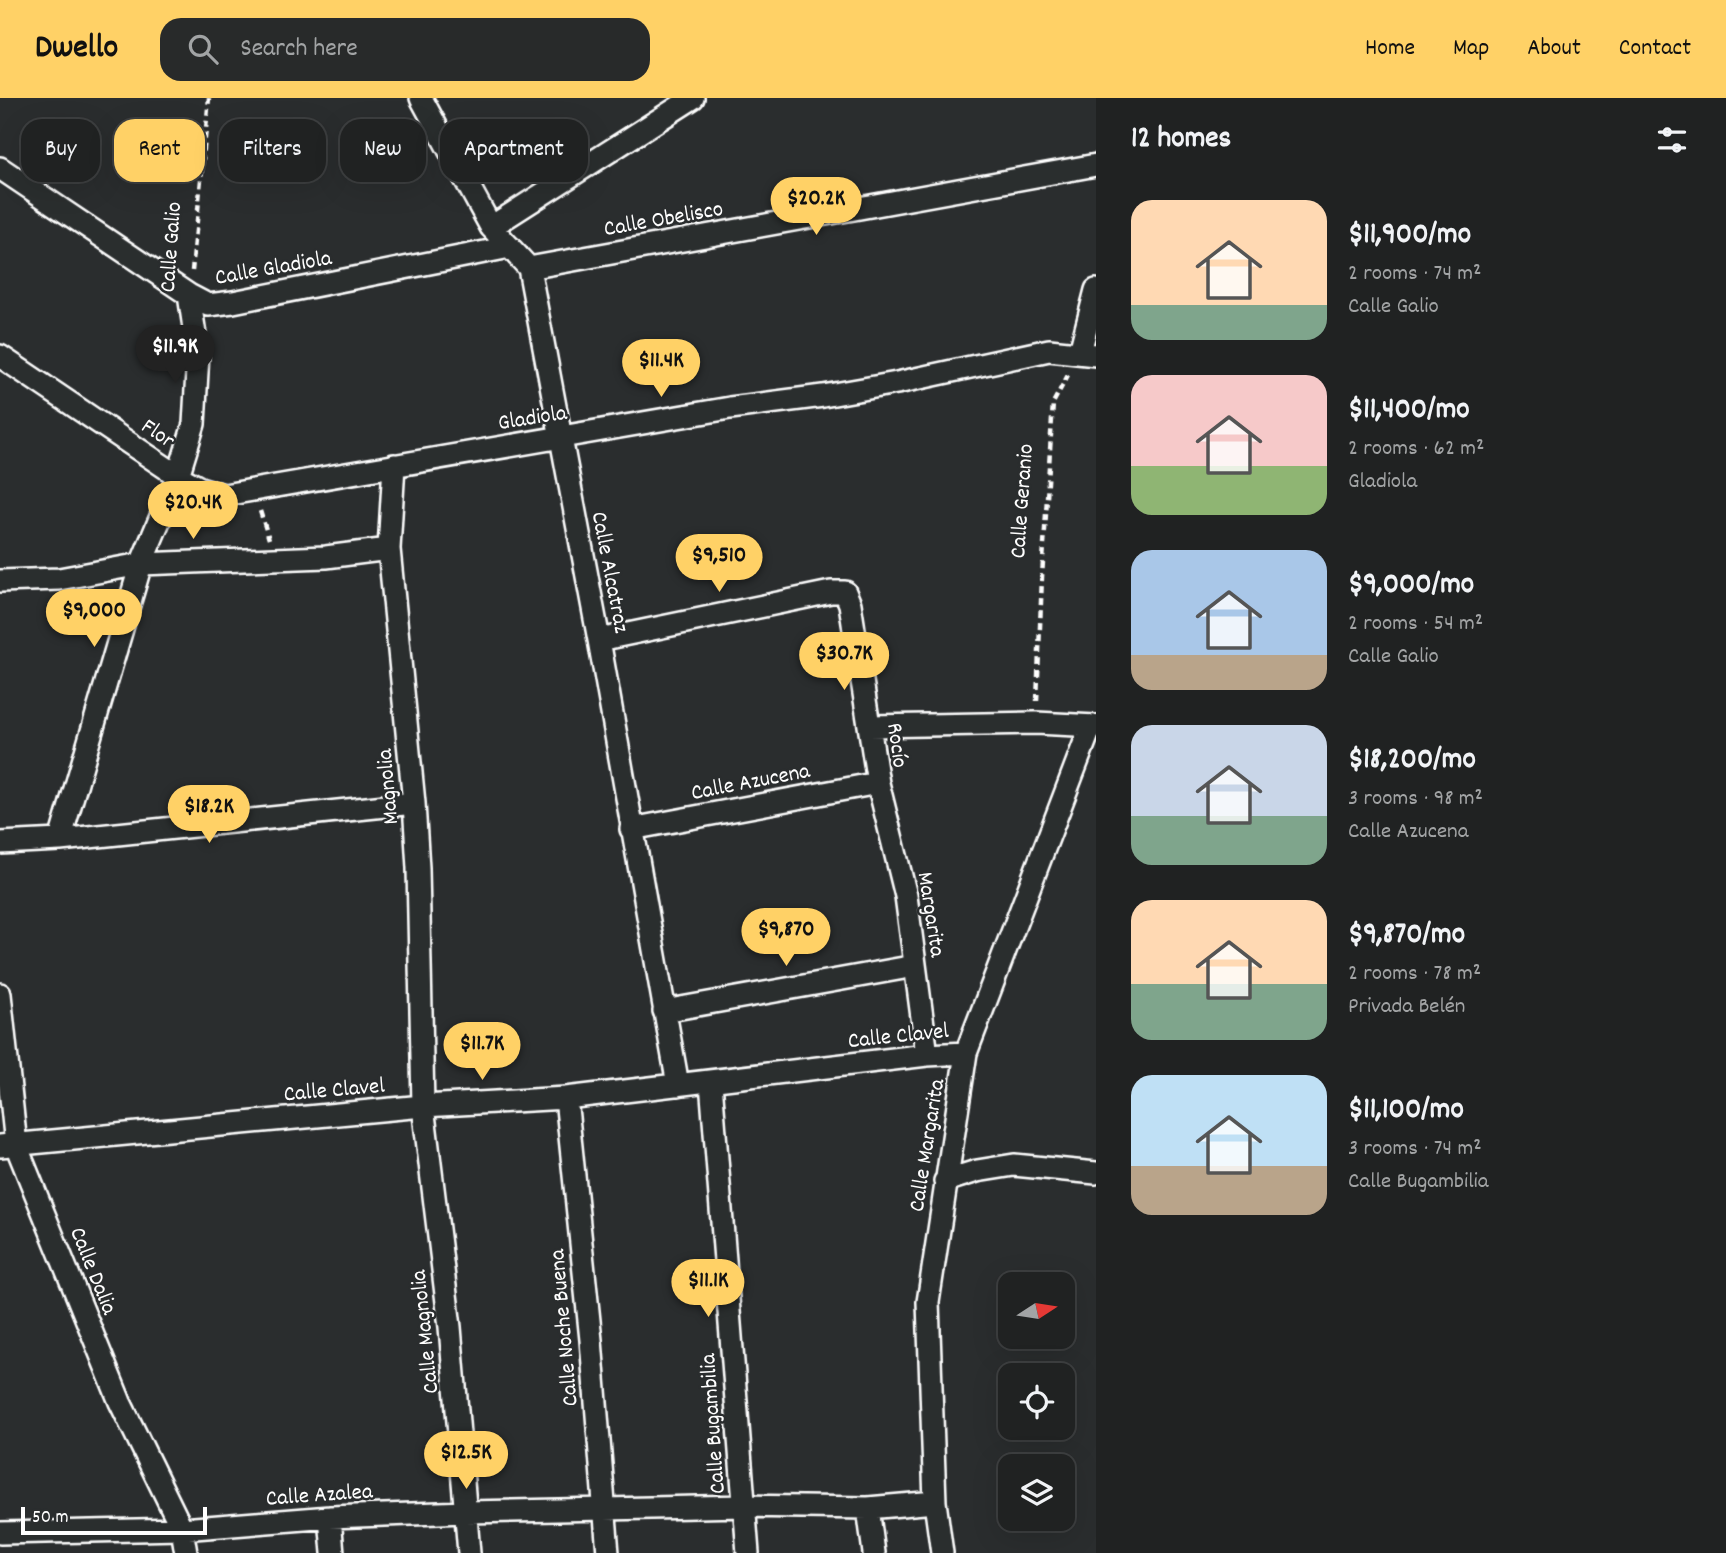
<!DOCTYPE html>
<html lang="en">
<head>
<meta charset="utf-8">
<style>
  :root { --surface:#202222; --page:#282a2a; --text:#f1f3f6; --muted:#a2a4a5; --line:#3d3f40; --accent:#ffd166 }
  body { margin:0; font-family:Dekko,sans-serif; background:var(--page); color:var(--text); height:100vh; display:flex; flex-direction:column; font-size:26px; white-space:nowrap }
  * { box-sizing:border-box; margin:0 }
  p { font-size:23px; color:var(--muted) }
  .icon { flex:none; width:38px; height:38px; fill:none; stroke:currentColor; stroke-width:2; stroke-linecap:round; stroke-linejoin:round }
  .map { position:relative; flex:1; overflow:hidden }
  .details { display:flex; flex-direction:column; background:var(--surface); width:630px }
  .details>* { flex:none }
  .top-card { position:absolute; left:21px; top:21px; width:665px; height:63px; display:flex; gap:14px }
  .needle { width:46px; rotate:78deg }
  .controls { position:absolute; left:998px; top:1174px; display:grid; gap:14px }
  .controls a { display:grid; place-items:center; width:77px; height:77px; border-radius:14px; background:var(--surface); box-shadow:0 7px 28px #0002,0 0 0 2px var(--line); font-size:35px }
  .scale { position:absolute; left:21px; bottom:18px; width:186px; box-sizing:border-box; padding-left:7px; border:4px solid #fff; border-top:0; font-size:19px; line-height:24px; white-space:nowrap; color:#fff; -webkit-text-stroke:5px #2a2d2e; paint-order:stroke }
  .price { position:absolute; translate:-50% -60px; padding:0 16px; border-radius:24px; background:var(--accent); color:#111; font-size:23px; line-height:46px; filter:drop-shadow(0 2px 4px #0008) }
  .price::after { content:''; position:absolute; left:50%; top:42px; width:21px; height:16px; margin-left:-10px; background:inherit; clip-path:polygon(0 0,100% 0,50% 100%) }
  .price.active { background:#222; color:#fff }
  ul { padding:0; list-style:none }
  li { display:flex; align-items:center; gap:21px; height:175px; padding:0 35px }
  li span { display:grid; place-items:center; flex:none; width:196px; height:140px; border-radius:21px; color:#555 }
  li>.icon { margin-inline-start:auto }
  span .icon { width:84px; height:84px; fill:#fffc; stroke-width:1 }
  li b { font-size:30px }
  h2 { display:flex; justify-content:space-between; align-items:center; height:84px; padding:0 35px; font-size:30px }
  .pill { padding:0 24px; border-radius:21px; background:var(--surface); box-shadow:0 7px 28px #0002,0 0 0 2px var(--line); font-size:24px; line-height:63px }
  .pill.active { background:var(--accent); color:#111 }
  header { display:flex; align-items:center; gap:42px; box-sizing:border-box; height:98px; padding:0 35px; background:var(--accent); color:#111 }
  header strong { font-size:33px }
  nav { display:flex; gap:38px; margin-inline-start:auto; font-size:24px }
  .search { width:490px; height:63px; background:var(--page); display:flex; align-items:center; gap:18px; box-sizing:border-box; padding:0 24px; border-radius:21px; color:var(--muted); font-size:26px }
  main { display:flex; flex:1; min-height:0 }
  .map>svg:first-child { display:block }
</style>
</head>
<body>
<header>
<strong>Dwello</strong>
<div class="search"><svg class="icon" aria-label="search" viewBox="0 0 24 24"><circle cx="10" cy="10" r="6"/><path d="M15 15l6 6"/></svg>Search here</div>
<nav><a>Home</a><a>Map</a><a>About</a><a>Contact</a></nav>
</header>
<main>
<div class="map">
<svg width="1096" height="1455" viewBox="0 0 1096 1455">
  <rect width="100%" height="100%" fill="#2a2d2e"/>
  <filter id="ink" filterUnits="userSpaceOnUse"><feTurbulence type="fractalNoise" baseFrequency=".0143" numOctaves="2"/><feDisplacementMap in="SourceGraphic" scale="14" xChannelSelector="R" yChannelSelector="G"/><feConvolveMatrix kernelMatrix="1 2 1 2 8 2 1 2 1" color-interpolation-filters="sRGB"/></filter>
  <g filter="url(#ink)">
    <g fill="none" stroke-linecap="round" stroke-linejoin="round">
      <g stroke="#fff" stroke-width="26">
        <path id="street" d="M421 0 491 129 529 170 599 542 678 987
          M0 70 189 197 208 207 233 204 510 149
          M491 129 693 0
          M529 170 1096 67
          M1080 254 1096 192
          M0 258 178 378 200 390 224 397 730 310 823 298 897 285 1049 252 1096 257
          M394 367 389 451 414 705 418 770 423 1008 450 1229 469 1455
          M0 483 59 481 141 466 326 459 389 451
          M599 542 831 494H845L850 506 878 685 906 798 927 957
          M870 628 1036 625 1096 628
          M631 731 878 685
          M60 742 141 466 178 378 194 326 198 256 189 197
          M0 745 60 742 414 705
          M0 896 16 1047 120 1304 182 1431 186 1455
          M664 913 915 868
          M711 984 748 1455
          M566 1000 591 1242 608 1455
          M0 1048 423 1008 566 1000 927 957 966 955
          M945 1083 977 1073 1014 1067 1096 1075
          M868 1410 874 1455
          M330 1419 333 1455
          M0 1435 182 1431 330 1419 466 1414 744 1408 868 1410 935 1404
          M942 1455 935 1404 928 1204 966 955 1091 628"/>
      </g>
      <path stroke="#fff" stroke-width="4.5" stroke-dasharray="7 5" stroke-linecap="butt" d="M192 173 209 0
        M260 413 269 441
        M1037 603 1042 479 1053 305 1068 277"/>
      <use href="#street" stroke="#2a2d2e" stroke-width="21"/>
    </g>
  </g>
  <g text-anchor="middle" stroke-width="5" stroke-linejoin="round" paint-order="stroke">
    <g font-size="23" fill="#fff" stroke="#2a2d2e">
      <text transform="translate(663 119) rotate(-10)" y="8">Calle Obelisco</text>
      <text transform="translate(169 149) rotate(-86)" y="8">Calle Galio</text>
      <text transform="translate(273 168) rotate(-10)" y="8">Calle Gladiola</text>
      <text transform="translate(532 318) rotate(-9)" y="8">Gladiola</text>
      <text transform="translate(159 334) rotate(34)" y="8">Flor</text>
      <text transform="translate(1020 403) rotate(-86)" y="8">Calle Geranio</text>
      <text transform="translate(612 474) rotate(79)" y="8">Calle Alcatraz</text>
      <text transform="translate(899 647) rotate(82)" y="8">Rocío</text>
      <text transform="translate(750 682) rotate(-11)" y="8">Calle Azucena</text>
      <text transform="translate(386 689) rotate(-95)" y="8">Magnolia</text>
      <text transform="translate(933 816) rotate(81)" y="8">Margarita</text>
      <text transform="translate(898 936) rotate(-6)" y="8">Calle Clavel</text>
      <text transform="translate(334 990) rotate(-5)" y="8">Calle Clavel</text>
      <text transform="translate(925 1047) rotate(-81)" y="8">Calle Margarita</text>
      <text transform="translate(95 1172) rotate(68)" y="8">Calle Dalia</text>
      <text transform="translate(562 1230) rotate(-95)" y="8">Calle Noche Buena</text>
      <text transform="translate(423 1234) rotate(-96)" y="8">Calle Magnolia</text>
      <text transform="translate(711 1326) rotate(-94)" y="8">Calle Bugambilia</text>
      <text transform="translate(319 1395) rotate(-4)" y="8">Calle Azalea</text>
    </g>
  </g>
</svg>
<div class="controls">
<a><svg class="needle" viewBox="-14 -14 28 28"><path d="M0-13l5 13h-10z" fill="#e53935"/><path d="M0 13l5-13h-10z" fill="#a2a4a5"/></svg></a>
<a><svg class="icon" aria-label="locate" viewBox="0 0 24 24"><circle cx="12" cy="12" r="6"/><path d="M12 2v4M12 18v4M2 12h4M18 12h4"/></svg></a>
<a><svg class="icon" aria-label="layers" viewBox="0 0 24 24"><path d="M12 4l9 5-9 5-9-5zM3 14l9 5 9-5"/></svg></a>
</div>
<div class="scale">50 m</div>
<b class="price" style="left:816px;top:139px">$20.2K</b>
<b class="price active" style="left:175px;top:287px">$11.9K</b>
<b class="price" style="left:661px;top:301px">$11.4K</b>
<b class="price" style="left:193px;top:443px">$20.4K</b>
<b class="price" style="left:719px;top:496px">$9,510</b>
<b class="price" style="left:94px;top:551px">$9,000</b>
<b class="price" style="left:844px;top:594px">$30.7K</b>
<b class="price" style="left:209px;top:747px">$18.2K</b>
<b class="price" style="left:786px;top:870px">$9,870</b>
<b class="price" style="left:482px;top:984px">$11.7K</b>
<b class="price" style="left:708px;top:1221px">$11.1K</b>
<b class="price" style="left:466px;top:1393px">$12.5K</b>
<div class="top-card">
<a class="pill">Buy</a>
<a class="pill active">Rent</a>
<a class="pill">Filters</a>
<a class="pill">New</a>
<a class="pill">Apartment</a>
</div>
</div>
<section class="details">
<h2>12 homes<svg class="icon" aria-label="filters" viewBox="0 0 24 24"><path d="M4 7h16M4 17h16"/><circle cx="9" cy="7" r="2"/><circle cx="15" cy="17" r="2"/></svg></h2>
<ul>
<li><span style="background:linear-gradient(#ffd9b3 75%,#7fa58c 0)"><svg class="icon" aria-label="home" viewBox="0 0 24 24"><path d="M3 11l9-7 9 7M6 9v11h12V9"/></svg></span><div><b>$11,900/mo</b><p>2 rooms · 74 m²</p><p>Calle Galio</p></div></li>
<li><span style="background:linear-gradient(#f6c9c9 65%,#8fb573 0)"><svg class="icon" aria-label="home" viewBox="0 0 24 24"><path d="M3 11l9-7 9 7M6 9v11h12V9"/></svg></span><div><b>$11,400/mo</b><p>2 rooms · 62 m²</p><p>Gladiola</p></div></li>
<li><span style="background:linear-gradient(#a9c7e8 75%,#b9a48a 0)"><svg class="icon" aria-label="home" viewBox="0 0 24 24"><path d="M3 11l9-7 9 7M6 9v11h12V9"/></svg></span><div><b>$9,000/mo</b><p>2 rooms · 54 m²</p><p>Calle Galio</p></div></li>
<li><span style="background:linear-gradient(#c9d6e8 65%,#7fa58c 0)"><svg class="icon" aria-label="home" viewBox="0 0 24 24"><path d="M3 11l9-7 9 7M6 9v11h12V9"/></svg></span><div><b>$18,200/mo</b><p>3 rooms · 98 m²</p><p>Calle Azucena</p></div></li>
<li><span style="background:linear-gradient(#ffd9b3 60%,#7fa58c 0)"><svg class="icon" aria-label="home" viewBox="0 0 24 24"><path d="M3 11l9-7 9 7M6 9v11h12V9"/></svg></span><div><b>$9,870/mo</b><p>2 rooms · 78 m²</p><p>Privada Belén</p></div></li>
<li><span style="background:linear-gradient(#bfe0f5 65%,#b9a48a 0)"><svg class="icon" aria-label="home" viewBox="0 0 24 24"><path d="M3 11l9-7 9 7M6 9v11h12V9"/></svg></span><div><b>$11,100/mo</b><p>3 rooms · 74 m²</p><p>Calle Bugambilia</p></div></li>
</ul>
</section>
</main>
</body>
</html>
